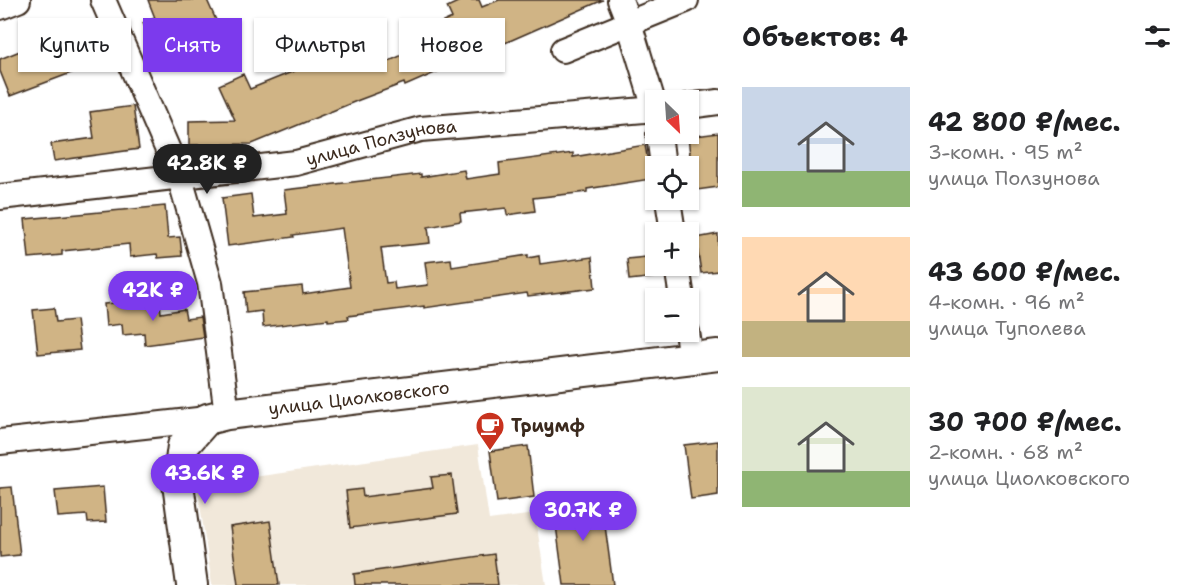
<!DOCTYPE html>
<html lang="ru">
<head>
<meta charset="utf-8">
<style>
  :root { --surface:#fff; --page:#f6f6f6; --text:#202124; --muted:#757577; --accent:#7c3aed }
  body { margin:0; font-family:"Shantell Sans",sans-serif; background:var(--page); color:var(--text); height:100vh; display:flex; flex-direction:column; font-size:22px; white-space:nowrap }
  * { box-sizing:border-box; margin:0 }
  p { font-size:20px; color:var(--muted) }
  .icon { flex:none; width:33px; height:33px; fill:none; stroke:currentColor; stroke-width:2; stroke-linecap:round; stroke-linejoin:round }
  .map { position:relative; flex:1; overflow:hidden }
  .sheet { display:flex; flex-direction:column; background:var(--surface); width:480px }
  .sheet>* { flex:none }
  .hud { position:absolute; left:18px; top:18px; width:570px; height:54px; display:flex; gap:12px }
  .needle { width:39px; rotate:155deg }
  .buttons { position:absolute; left:645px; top:90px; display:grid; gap:12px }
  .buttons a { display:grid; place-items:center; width:54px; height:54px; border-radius:0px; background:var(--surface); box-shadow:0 2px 4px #0004; font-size:30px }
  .price { position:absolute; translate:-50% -51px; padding:0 14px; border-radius:21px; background:var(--accent); color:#fff; font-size:20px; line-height:39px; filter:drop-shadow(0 2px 3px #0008) }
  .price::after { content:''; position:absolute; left:50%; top:36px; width:18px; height:14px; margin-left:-9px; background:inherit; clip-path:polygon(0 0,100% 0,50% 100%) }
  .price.on { background:#222; color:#fff }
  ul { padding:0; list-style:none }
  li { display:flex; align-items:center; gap:18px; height:150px; padding:0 24px }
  li span { display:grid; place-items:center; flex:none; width:168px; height:120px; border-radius:0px; color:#555 }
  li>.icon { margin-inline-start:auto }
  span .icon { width:72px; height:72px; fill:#fffc; stroke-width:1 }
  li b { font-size:26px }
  h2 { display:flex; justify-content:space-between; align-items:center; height:72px; padding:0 24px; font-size:26px }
  .pill { padding:0 21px; border-radius:0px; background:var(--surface); box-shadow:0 2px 4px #0004; font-size:21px; line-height:54px }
  .pill.on { background:var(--accent); color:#fff }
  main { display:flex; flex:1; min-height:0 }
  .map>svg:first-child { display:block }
</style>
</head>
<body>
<main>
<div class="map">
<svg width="718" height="585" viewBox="0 0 718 585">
  <rect width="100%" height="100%" fill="#fff"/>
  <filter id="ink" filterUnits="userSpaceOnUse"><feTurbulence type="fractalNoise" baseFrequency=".0167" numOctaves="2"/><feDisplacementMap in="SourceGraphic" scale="12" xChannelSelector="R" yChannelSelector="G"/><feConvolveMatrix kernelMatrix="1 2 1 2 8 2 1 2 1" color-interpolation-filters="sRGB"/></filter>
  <g filter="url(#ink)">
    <path fill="#f1e8da" d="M478 445 489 520 535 514 546 585H212L197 485Z"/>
    <path fill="#d0b485" stroke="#3b2a1e" stroke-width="1.5" d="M148 0H207L216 20 154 47 143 23 155 18Z
      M462 0H479L482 7 499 0H603L505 43 503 39 445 65 446 68 405 86 404 83 359 100 252 144 189 145V121L235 120 219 85 243 74 250 89 358 45 363 58 371 54 376 67 440 38 434 26 452 18 447 7Z
      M84 24 100 62 10 96 0 71V59L42 42 38 34 56 26 60 34Z
      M133 106 139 149 54 161 51 144 94 138 90 112Z
      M718 133V187L697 190 695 172 688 173V156L690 155 688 137Z
      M645 145 651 179 587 189V192L533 198 535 211 507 215 506 208 460 213 461 221 428 227 430 243 381 248 386 283 394 282 395 289 428 285 425 262 451 259 452 267 528 255V258L539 256 540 264 592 257 595 288 528 296 527 293 424 308V306L348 316 349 319 328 321V319L263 327 262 311 246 313 244 292 302 286 303 294 350 287 342 228 293 235 294 237 228 246 222 198 251 194 254 218 287 214 284 190 421 174V177L464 170 466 179 500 174 499 163 573 153V157Z
      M165 206 168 238 180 237 182 256 158 258 157 254 130 257 129 244 62 251V255L29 258 25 219Z
      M718 234V271L701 273 696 238Z
      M656 256V277L629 280 627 259Z
      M138 301V306L160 303 161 313 184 309 186 319 200 317 203 337 145 345 144 333 123 335 122 324 106 326 104 304Z
      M54 308 56 322 76 320 80 350 38 354 33 310Z
      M718 441V495L691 499 684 445Z
      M528 446 534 497 497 502 490 451Z
      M452 475 457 514 350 528 346 491 362 489 363 497 433 488 431 477Z
      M12 487 20 555 0 557V488Z
      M103 487 106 522 88 523 87 515 58 517 55 491Z
      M601 496 613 585H564L553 503Z
      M270 521 279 585H238L230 527Z
      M494 554 498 585H355L354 574Z"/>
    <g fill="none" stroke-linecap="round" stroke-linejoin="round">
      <g stroke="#3b2a1e" stroke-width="28">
        <g id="minor">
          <path d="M103 0 180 178 210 283 227 414"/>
          <path d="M620 0 629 23 656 112"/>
          <path d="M0 7 18 0"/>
          <path d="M563 50 686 0"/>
          <path d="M688 106 718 102"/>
          <path d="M659 134 663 166"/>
          <path id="s1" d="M0 197 296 163 421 129 656 109"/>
          <path d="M668 200 673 232"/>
          <path d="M677 266 682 298"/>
          <path d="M687 332 691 358"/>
          <path d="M0 442 207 419"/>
        </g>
      </g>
      <g stroke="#3b2a1e" stroke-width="34">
        <g id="tertiary">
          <path id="s2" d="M192 585 178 484 183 446 207 419 227 414 718 355"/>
        </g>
      </g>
      <use href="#minor" stroke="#fff" stroke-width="24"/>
      <use href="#tertiary" stroke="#fff" stroke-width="30"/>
    </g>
  </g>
  <defs>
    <g id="cafe-pin" transform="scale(1.5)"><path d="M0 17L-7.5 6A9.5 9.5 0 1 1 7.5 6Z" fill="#c8321e" stroke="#fff"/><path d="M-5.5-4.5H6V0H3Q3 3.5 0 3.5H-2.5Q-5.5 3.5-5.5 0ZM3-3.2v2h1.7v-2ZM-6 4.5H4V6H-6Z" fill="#fff"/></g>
  </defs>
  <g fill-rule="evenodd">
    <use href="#cafe-pin" x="490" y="426"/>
  </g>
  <g text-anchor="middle" stroke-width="4.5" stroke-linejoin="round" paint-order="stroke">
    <g font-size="18" fill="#3b2a1e" stroke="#fff">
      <text dy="6" stroke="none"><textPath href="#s1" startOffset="386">улица Ползунова</textPath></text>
      <text dy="6" stroke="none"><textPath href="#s2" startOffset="330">улица Циолковского</textPath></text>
    </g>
    <g font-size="18" font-weight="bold" fill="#3b2a1e" stroke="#fff" text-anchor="start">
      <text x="511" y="432">Триумф</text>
    </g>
  </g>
</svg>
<div class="buttons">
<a><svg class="needle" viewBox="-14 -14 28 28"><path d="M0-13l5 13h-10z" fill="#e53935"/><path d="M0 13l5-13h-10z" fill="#757577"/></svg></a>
<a><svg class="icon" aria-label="locate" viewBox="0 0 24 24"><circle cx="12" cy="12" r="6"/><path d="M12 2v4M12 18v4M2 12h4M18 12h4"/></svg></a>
<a>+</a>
<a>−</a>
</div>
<b class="price on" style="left:207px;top:195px">42.8K ₽</b>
<b class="price" style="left:153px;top:322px">42K ₽</b>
<b class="price" style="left:205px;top:505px">43.6K ₽</b>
<b class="price" style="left:583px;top:542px">30.7K ₽</b>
<div class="hud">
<a class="pill">Купить</a>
<a class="pill on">Снять</a>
<a class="pill">Фильтры</a>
<a class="pill">Новое</a>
</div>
</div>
<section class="sheet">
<h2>Объектов: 4<svg class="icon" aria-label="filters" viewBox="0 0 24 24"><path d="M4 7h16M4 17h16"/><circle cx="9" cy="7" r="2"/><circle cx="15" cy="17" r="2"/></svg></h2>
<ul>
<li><span style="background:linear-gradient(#c9d6e8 70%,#8fb573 0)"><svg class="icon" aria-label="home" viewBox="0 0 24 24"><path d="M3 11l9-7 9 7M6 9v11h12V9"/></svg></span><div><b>42 800 ₽/мес.</b><p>3-комн. · 95 m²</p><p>улица Ползунова</p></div></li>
<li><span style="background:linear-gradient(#ffd9b3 70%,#c2b280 0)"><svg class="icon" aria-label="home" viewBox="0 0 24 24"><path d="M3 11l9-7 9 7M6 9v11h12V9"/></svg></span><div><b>43 600 ₽/мес.</b><p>4-комн. · 96 m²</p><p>улица Туполева</p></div></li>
<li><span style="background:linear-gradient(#dfe7d0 70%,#8fb573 0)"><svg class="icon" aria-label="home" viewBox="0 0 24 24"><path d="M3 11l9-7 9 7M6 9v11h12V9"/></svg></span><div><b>30 700 ₽/мес.</b><p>2-комн. · 68 m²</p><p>улица Циолковского</p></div></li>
</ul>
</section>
</main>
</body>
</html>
